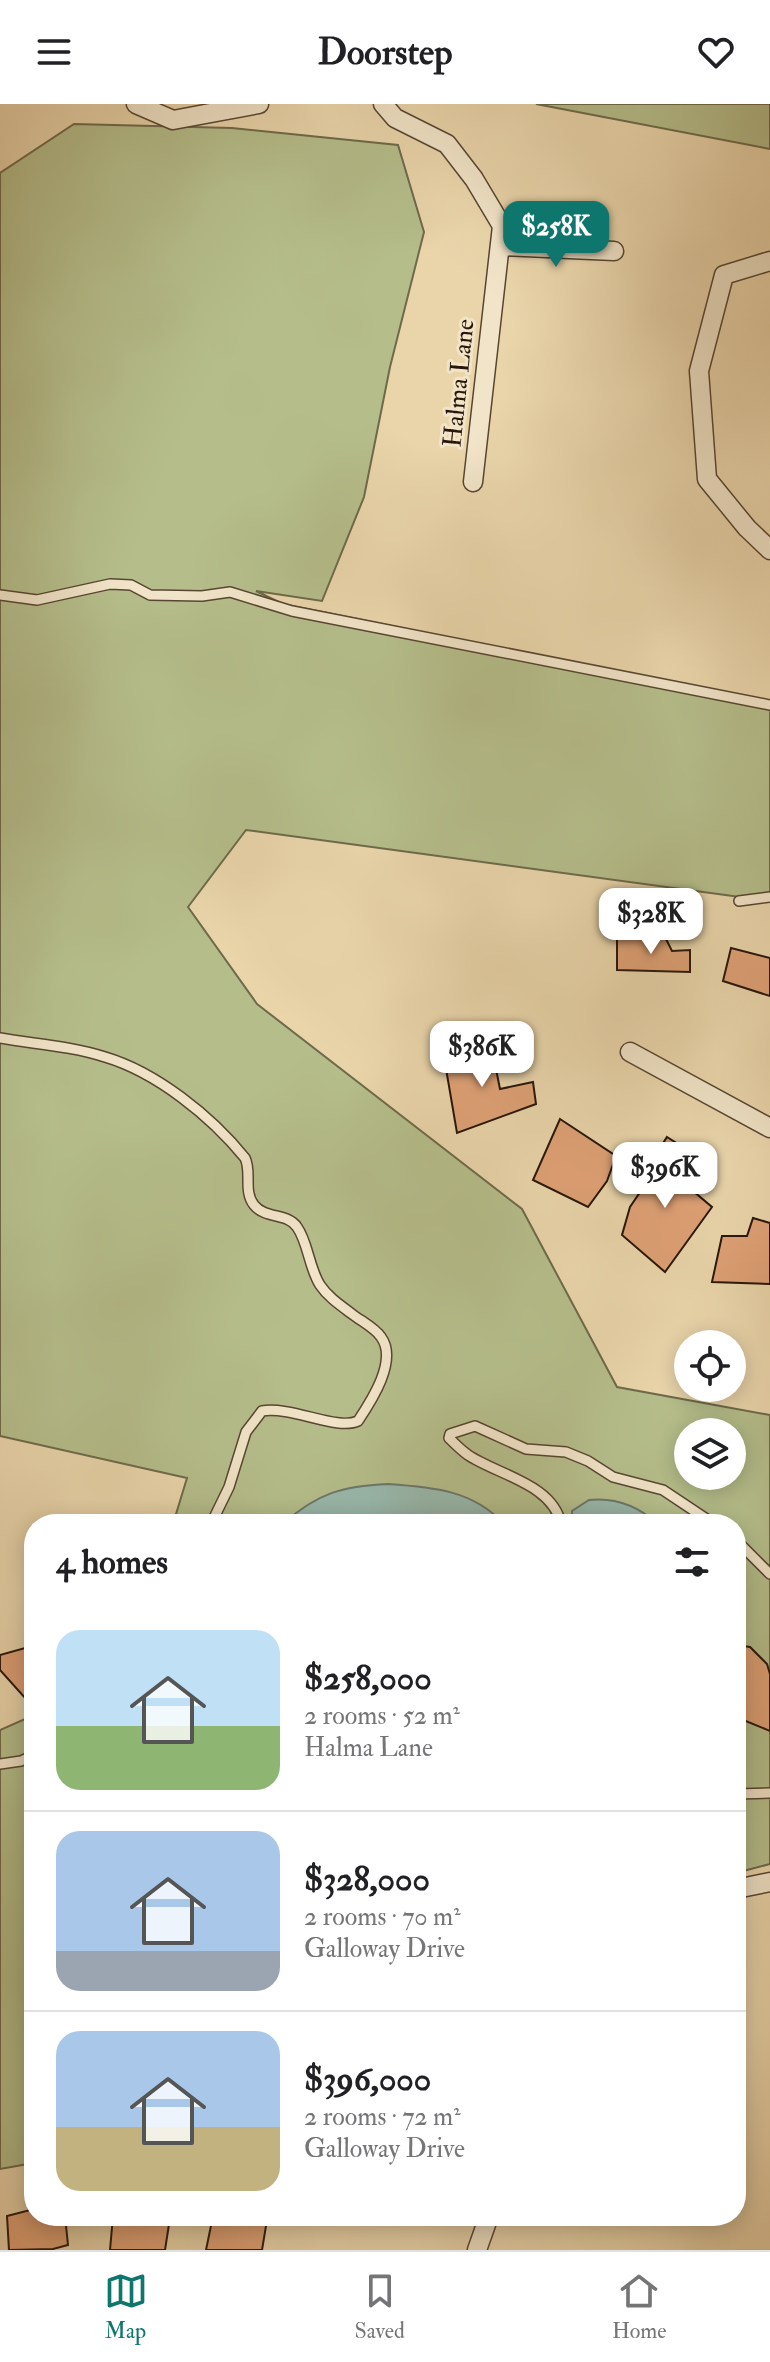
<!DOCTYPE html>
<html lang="en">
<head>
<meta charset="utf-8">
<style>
  :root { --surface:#fff; --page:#f2f2f2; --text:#202124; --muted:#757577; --line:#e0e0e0; --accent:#0f766e }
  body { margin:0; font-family:"IM FELL Double Pica",serif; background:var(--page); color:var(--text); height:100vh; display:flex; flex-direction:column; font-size:30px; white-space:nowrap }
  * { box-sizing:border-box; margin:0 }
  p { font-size:26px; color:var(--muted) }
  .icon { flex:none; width:44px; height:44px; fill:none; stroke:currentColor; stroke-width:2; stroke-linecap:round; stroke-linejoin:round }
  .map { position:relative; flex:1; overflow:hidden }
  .side { position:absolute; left:24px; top:1410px; width:722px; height:712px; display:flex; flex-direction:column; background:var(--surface); border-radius:32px; box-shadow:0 4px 20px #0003 }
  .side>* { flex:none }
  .buttons { position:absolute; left:674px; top:1226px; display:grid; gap:16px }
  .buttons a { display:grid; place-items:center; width:72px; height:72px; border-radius:50%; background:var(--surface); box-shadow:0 4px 20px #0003; font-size:40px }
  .price { position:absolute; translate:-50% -68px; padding:0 18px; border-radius:16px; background:#fff; color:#222; font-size:26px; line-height:52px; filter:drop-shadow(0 2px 4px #0008) }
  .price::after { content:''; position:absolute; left:50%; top:48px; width:24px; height:18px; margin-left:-12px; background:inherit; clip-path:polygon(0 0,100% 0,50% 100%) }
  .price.selected { background:var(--accent); color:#fff }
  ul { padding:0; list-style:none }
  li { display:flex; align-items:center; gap:24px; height:200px; padding:0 32px }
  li+li { border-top:2px solid var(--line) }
  li span { display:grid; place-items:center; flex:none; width:224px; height:160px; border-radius:24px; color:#555 }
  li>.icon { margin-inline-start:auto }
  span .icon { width:96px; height:96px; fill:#fffc; stroke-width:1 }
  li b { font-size:34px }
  h2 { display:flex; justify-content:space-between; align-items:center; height:96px; padding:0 32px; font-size:34px }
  header { display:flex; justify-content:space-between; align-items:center; height:104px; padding:0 32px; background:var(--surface); font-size:36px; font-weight:800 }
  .menu { display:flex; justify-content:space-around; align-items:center; height:112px; border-top:2px solid var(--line); background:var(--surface); font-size:22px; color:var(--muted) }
  .menu a { display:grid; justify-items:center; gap:4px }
  .menu .selected { color:var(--accent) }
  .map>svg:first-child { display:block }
</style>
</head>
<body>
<header><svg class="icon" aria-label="menu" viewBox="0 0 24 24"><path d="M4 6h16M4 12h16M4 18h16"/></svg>Doorstep<svg class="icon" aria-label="heart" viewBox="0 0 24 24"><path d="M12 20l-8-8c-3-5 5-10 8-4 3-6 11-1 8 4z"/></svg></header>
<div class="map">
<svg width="770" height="2146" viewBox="0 0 770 2146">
  <rect width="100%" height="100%" fill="#ead5ab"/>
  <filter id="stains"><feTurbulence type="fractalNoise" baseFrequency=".0025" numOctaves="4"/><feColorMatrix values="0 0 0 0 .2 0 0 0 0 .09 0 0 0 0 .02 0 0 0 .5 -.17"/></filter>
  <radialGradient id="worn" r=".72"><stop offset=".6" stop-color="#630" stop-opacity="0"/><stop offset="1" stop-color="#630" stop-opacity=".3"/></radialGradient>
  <path fill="#b5be8b" stroke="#6e6a4a" stroke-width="2" fill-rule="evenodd" d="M536 0H770V45Z
    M74 20 232 24 398 41 424 128 390 263 364 393 322 497 256 487 283 500 770 598V797L246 726 188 803 257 900 522 1105 617 1283 770 1311V1760L736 1769V1420H173L187 1374 0 1332V69ZM688 1328H732V1372H688Z
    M34 1611V2059L0 2065V1626Z"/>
  <path fill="#98b8ac" stroke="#6b776b" stroke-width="2" d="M388 1380C432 1383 473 1386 504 1420H283C317 1389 343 1382 388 1380Z
    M589 1396C616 1393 638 1402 658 1420H572V1407Z"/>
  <path fill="#dfa176" stroke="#27160a" stroke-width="2" d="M665 833 672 847 690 846V868L617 866V834Z
    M731 844 770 854V892L723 877Z
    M491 940 500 985 533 978 536 1000 457 1029 444 953Z
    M560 1015 616 1052 607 1077 588 1103 533 1076Z
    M667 1033 686 1045 673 1063 680 1076 712 1103 665 1168 622 1131 630 1103 651 1072 650 1060Z
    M753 1114 770 1119V1180L712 1178 722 1132H747Z
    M736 1541 750 1543 767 1560 770 1570V1627L736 1613Z
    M25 1544 26 1556 34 1554V1604L0 1566V1551Z
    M34 2105V2112H65L68 2141 53 2145 9 2146 7 2112Z
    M113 2112 128 2115 143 2112 170 2114 165 2146H110Z
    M213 2112H256L267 2116 262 2146H206Z"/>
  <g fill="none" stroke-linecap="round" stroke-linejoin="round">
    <g stroke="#584632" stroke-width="12">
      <path id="service" d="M0 491 37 496 110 480 131 481 150 491 202 492 230 488 292 507 770 601
        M739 797 770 793
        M0 934C34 940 71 942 105 953 156 968 211 1012 245 1054 252 1068 243 1087 254 1101 265 1115 288 1109 297 1123 308 1138 309 1164 320 1181 328 1193 340 1201 352 1210 361 1217 375 1224 381 1233 398 1256 372 1296 358 1317 337 1327 292 1302 262 1307L246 1328 229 1383 211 1420
        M561 1420C553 1380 498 1371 468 1351 461 1346 455 1340 449 1334L450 1330 475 1322 526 1345 566 1348 588 1357 613 1373 663 1386 714 1420
        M736 1436 770 1470
        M0 1660 21 1657 34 1651
        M736 1690 770 1689"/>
    </g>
    <g stroke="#584632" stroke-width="21">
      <path id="minor" d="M136 0 173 16 259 0
        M383 0 395 14 447 40 474 75 502 122 473 378
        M500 142 614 147
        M770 157 724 171 699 267 707 375 747 424 770 446
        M630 948 770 1024
        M736 1785 770 1778
        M477 2146 489 2112"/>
    </g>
    <use href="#service" stroke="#f1e4c8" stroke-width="9"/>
    <use href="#minor" stroke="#f1e4c8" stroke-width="18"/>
  </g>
  <g text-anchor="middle" stroke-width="6" stroke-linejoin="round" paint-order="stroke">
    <g font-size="26" fill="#27160a" stroke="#f1e4c8">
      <text transform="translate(458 279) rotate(-84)" y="9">Halma Lane</text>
    </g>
  </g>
  <rect width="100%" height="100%" filter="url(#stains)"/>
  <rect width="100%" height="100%" fill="url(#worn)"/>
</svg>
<div class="buttons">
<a><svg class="icon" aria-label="locate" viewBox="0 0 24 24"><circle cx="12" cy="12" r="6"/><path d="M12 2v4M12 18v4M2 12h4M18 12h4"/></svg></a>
<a><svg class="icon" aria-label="layers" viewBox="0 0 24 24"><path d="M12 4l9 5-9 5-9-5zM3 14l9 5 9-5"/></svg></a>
</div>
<b class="price selected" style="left:556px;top:165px">$258K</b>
<b class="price" style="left:651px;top:852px">$328K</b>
<b class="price" style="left:482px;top:985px">$386K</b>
<b class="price" style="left:665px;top:1106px">$396K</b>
<section class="side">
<h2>4 homes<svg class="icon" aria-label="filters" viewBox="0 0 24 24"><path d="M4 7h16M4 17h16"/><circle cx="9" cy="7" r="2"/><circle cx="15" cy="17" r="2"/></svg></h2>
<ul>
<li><span style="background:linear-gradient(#bfe0f5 60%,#8fb573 0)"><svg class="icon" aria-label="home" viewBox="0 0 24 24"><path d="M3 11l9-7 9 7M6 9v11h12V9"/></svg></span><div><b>$258,000</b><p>2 rooms · 52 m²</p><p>Halma Lane</p></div></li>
<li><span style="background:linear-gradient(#a9c7e8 75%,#9aa5b1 0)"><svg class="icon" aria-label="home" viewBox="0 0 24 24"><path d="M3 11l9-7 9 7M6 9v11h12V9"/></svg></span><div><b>$328,000</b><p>2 rooms · 70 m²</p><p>Galloway Drive</p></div></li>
<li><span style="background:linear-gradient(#a9c7e8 60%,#c2b280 0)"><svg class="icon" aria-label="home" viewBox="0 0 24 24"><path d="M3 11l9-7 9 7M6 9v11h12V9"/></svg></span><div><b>$396,000</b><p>2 rooms · 72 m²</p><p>Galloway Drive</p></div></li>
</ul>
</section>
</div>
<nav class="menu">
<a class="selected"><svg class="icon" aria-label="map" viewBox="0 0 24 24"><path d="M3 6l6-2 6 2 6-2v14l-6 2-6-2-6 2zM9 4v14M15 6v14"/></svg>Map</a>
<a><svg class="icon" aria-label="saved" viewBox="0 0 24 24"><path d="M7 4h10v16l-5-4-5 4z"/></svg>Saved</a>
<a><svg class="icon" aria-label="home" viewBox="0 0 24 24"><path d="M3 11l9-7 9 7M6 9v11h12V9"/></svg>Home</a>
</nav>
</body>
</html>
